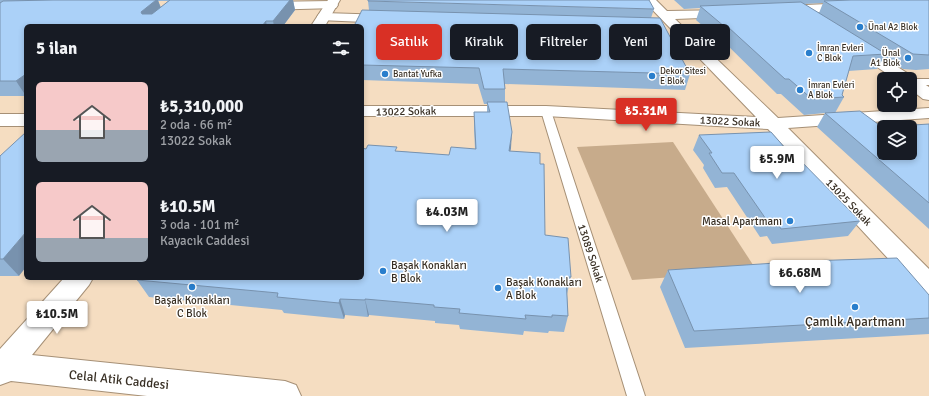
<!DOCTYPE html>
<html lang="tr">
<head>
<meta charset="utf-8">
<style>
  :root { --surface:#171b24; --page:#20242c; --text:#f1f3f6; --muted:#9ea1a6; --accent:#d93025 }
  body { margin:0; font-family:Signika,sans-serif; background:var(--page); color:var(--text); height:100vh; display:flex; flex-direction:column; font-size:15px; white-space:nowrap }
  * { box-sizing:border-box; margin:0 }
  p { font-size:13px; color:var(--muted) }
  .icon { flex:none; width:22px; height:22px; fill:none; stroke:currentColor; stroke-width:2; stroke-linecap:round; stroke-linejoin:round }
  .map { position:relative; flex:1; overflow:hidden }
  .side { position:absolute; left:24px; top:24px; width:340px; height:256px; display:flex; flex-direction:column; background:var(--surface); border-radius:6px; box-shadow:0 2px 6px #0003 }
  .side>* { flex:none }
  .top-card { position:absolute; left:376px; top:24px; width:380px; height:36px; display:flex; gap:8px }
  .tools { position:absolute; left:877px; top:72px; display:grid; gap:8px }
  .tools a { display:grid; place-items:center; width:40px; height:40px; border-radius:6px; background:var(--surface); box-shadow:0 2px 6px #0003; font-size:20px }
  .price { position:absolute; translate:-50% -34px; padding:0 9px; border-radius:4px; background:#fff; color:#222; font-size:13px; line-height:26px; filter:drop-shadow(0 1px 2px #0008) }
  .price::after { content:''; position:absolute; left:50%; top:24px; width:12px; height:9px; margin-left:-6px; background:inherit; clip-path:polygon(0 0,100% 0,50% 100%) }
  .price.on { background:var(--accent); color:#fff }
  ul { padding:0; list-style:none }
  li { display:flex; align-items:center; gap:12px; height:100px; padding:0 12px }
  li span { display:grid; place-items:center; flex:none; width:112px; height:80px; border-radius:6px; color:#555 }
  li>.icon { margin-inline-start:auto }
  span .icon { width:48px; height:48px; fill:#fffc; stroke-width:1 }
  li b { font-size:17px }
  h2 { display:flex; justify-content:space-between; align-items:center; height:48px; padding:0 12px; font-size:17px }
  .chip { padding:0 14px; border-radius:6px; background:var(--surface); box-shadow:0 2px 6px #0003; font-size:14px; line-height:36px }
  .chip.on { background:var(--accent); color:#fff }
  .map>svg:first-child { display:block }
</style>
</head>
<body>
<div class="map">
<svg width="929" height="396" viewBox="0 0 929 396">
  <rect width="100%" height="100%" fill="#f5ddc1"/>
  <path fill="#c7ab8b" d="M673 142 757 271 632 280 577 147Z"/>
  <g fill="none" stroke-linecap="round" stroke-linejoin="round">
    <g stroke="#a69076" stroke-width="2">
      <path id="lane" d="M910 79H929V85H910Z
        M546 108 551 111 645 396H627L541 111Z"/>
    </g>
    <g stroke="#a69076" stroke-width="2">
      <path id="street" d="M643 0H656L667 11 732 10 734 13 732 16 727 17 675 19 778 118 929 108V118L788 128 929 269V297L920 293 768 129 546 116H362V106H546L756 117Z
        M331 1 336 2 338 5 336 8 264 10 257 6 264 2Z
        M850 3 857 7 855 10 783 14 778 13 776 10 778 7 783 6Z
        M324 13 387 15 392 16 394 19 392 22 387 23 319 20 317 17 319 14Z
        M855 42 860 43 929 87V100L923 99 910 89V79H895L850 49 848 46 850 43Z
        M0 114H26V126H0Z"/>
    </g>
    <g stroke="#a69076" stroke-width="2">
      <path id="secondary" d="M328 0H340L325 26H311Z
        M64 278H93L89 285 32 355 285 381 296 385 301 396H147L11 381 0 385V349Z"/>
    </g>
    <use href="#lane" fill="#fff" fill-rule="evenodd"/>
    <use href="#street" fill="#fff" fill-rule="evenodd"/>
    <use href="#secondary" fill="#fff" fill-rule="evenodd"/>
  </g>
  <path fill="#93b4d5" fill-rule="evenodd" d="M0 0H293L295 10 283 26H26V96H0ZM158 1H168L161 7Z
    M674 0H929V69L916 70 903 69 884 57 877 69 848 71 842 95 844 97 835 113 882 127 929 124V229L817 127 825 113 804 115 781 94H777L723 41H720L696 20 700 8 684 9ZM823 3 819 13 804 4Z
    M368 1 654 9 651 18 690 74 685 90 505 84V102L511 148 510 151 540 164 545 235 571 277 567 294 568 316 564 332 549 331 548 333 524 331 523 335 460 329 459 325 435 323V321L369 315 368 317 345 315 344 319 284 313 282 310 149 297 137 280 397 151 449 155 475 149 474 128V112H487V104H484L478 84 362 80V26L369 10Z
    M699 135 786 149 860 221 848 236 772 244 767 236 760 237 727 187 715 188 703 168 704 165 693 150Z
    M0 156 19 276H0Z
    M668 270 929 295V334L685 348 660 287Z"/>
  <path fill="#7892ae" d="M156 0H158L162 12 147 25 141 12Z
    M290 0H293L295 10 283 26H274L273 21Z
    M266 21 267 26H262Z
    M26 74V96L16 81Z
    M512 132 511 148 507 168 509 151Z
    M26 232V267L19 276 3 259Z
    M340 299 345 315 344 319 339 303Z
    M365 299 369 315 368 317 365 300Z"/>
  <path fill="#abd1f8" stroke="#7892ae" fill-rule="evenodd" d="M53 0H156L141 12 142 14H152L170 0H290L273 21H266L262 26H26V74L16 81H0V3L3 1Z
    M368 0H649L654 9 368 1Z
    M851 0H929V55L913 54 824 1Z
    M801 2 886 54 853 56 842 95 844 97 812 99 789 79H785L728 27H725L700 6Z
    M362 10 660 18 690 74 503 69 505 89H484L479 68 362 65V26H354Z
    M487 102H507L512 132 509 151 540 153V164H544L545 235 568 238 571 277H566L568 316 552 315V317L525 315 526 319 459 313 460 309 434 307V305L365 299V300L340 299 339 303 277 297 278 293 137 280 139 278H362V148L366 149 368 145 397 147 395 151 449 155 451 147 476 149 474 112H490Z
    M860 111 882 127 929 124V203L825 113ZM884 127H910V153H884Z
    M26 132V232L3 259H0V156Z
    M771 132 786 149H789L860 221 781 229 776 221 768 222 734 173H722L709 153H712L699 135Z
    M897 258 929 295V318L694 331 668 270 807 261Z"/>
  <g fill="#297ecc" stroke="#fff" stroke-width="1.5">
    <circle cx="860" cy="27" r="4"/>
    <circle cx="809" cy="53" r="4"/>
    <circle cx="908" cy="58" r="4"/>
    <circle cx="385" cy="74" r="4"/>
    <circle cx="652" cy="76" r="4"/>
    <circle cx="800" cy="90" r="4"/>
    <circle cx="790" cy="221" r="4"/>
    <circle cx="383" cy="271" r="4"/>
    <circle cx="192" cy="287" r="4"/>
    <circle cx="498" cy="288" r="4"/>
    <circle cx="855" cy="307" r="4"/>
  </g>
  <g text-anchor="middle" stroke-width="3" stroke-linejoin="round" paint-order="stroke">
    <g font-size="9" fill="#382f24" stroke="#fff" text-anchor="start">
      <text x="868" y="30">Ünal A2 Blok</text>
      <text x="817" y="51">İmran Evleri<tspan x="817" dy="10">C Blok</tspan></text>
      <text x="900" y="56" text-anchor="end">Ünal<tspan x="900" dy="10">A1 Blok</tspan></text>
      <text x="660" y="74">Dekor Sitesi<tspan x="660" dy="10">E Blok</tspan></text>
      <text x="393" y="77">Bantat Yufka</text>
      <text x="808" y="88">İmran Evleri<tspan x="808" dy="10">A Blok</tspan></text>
    </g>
    <g font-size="11" fill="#382f24" stroke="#fff">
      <text transform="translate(406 111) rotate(-1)" y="4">13022 Sokak</text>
      <text transform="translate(730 121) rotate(3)" y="4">13022 Sokak</text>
      <text transform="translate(849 202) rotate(46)" y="4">13025 Sokak</text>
      <text transform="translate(591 253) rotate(72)" y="4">13089 Sokak</text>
    </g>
    <g font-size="11" fill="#382f24" stroke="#fff" text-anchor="start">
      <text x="782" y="225" text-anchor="end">Masal Apartmanı</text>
      <text x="391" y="269">Başak Konakları<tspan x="391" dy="13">B Blok</tspan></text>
      <text x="506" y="286">Başak Konakları<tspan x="506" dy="13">A Blok</tspan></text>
      <text x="192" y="304" text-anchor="middle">Başak Konakları<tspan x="192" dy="13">C Blok</tspan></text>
    </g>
    <g font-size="13" fill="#382f24" stroke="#fff">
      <text x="855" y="326">Çamlık Apartmanı</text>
    </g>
    <g font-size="13" fill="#382f24" stroke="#fff">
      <text transform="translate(119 379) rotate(6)" y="5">Celal Atik Caddesi</text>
    </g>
  </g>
</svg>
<div class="tools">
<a><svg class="icon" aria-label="locate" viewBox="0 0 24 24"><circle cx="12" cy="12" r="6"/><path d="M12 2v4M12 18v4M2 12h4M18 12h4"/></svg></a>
<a><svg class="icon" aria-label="layers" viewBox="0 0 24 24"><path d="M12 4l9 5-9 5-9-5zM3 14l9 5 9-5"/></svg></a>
</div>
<b class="price on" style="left:646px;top:132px">₺5.31M</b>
<b class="price" style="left:777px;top:180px">₺5.9M</b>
<b class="price" style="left:447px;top:233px">₺4.03M</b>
<b class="price" style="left:800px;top:294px">₺6.68M</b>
<b class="price" style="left:57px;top:335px">₺10.5M</b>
<div class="top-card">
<a class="chip on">Satılık</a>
<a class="chip">Kiralık</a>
<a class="chip">Filtreler</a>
<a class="chip">Yeni</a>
<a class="chip">Daire</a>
</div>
<section class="side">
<h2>5 ilan<svg class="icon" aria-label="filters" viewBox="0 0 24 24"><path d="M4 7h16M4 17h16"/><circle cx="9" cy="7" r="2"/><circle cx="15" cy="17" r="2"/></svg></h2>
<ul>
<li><span style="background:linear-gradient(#f6c9c9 60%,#9aa5b1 0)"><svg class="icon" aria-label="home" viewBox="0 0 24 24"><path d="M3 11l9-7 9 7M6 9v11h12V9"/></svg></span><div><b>₺5,310,000</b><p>2 oda · 66 m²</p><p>13022 Sokak</p></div></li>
<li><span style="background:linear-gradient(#f6c9c9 70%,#9aa5b1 0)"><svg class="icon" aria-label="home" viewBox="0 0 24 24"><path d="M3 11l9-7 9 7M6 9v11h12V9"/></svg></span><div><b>₺10.5M</b><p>3 oda · 101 m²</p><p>Kayacık Caddesi</p></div></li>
</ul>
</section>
</div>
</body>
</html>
